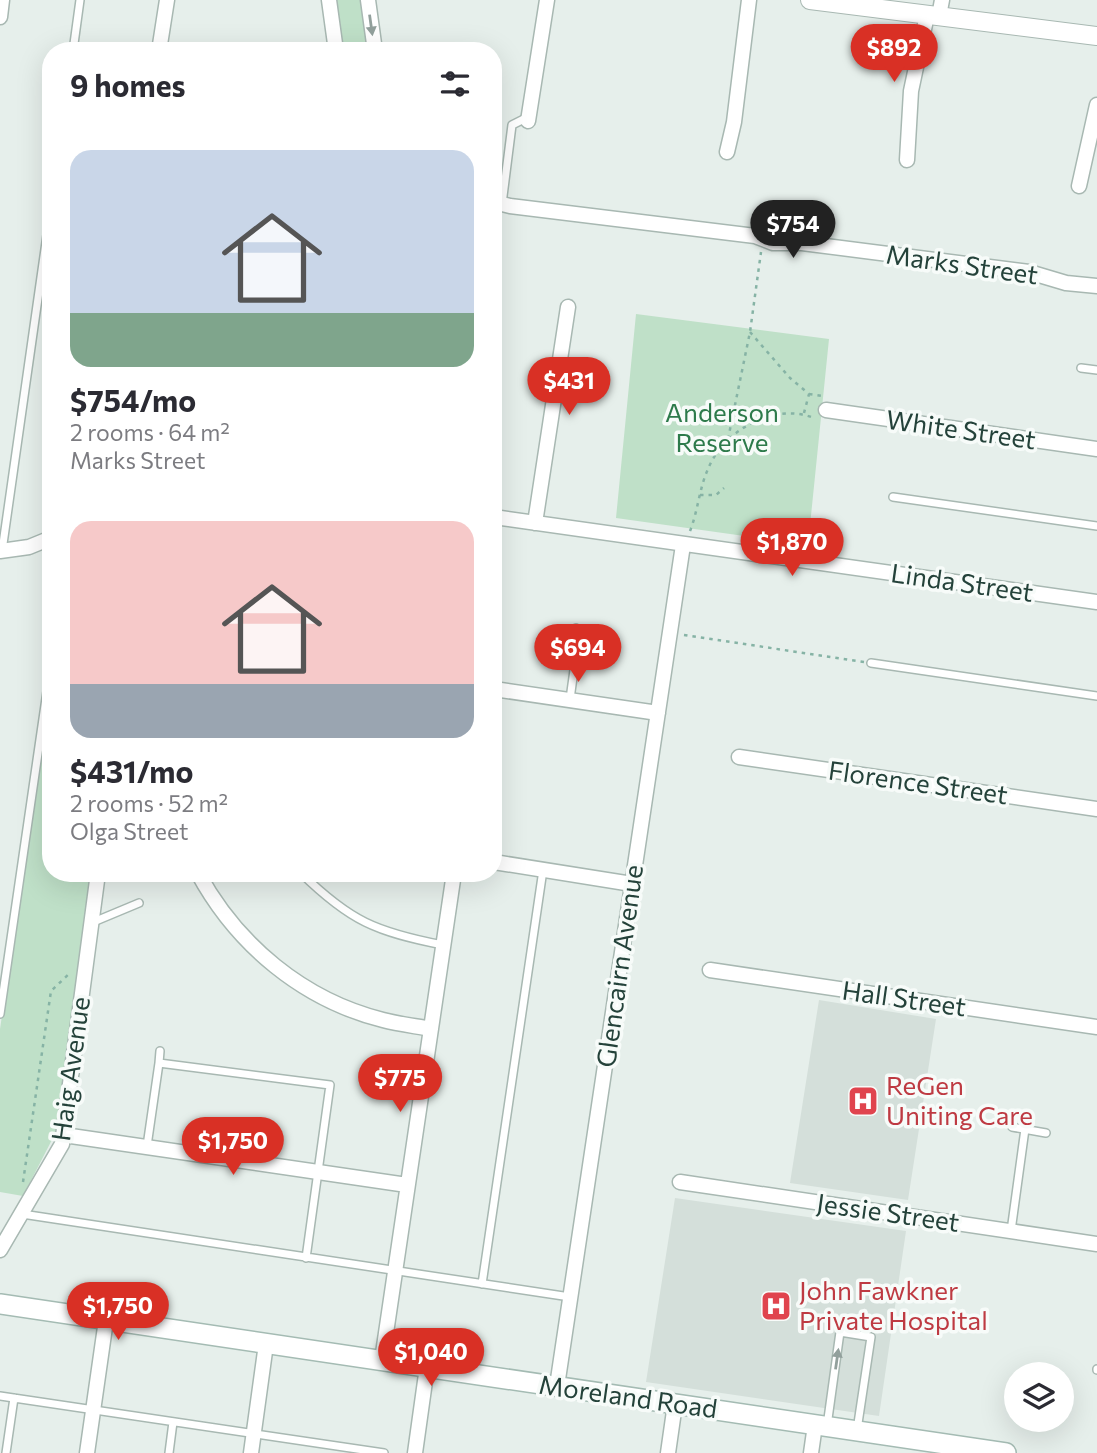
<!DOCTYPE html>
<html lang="en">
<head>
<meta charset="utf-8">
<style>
  :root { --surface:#fff; --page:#f2f2f3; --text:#2b2b33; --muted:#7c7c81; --accent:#d93025 }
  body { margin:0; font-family:Commissioner,sans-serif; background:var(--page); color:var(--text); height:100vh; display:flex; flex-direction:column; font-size:26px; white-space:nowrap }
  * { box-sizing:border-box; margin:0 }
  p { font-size:23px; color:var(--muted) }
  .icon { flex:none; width:38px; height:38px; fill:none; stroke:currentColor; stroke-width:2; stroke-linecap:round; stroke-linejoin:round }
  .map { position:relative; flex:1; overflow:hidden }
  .panel { position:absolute; left:42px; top:42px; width:460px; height:840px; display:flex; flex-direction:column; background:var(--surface); border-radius:28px; box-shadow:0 7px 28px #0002 }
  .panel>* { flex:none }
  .buttons { position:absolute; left:1004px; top:1362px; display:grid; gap:14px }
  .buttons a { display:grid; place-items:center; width:70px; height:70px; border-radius:50%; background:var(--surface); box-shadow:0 7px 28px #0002; font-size:35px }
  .price { position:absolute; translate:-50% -60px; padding:0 16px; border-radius:24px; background:var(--accent); color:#fff; font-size:23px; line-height:46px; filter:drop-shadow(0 2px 4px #0008) }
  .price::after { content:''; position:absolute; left:50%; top:42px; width:21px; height:16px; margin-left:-10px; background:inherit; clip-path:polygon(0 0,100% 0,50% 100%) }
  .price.active { background:#222; color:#fff }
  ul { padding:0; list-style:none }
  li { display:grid; align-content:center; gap:14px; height:371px; padding:0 28px }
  li span { display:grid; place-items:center; height:217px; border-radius:21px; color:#555 }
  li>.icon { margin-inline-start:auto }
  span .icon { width:126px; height:126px; fill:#fffc; stroke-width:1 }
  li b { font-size:30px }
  h2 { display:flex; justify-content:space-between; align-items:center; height:84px; padding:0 28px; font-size:30px }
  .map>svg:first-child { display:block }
</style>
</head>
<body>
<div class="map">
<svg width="1097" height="1453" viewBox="0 0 1097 1453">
  <rect width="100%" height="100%" fill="#e6efeb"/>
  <path fill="#d4dfda" d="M819 1000 936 1019 908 1200 790 1183Z
    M675 1198 906 1231 879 1416 646 1382Z"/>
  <path fill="#bfe0c8" d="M334 0H363L370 51H341Z
    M636 314 829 339 808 545 616 518Z
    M51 731V873H91L57 1130 23 1196 0 1192V1029L44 736Z"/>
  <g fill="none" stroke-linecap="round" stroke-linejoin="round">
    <g stroke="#a8b8b2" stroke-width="10">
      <path id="service" d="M73 51 80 0
        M502 204 512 125 528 117
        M1081 368 1097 370
        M893 497 1097 526
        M2 551 51 207
        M871 663 1097 696
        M570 699 579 634 576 628
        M301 873C350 921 376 932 443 945
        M91 923 139 903
        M0 1014 51 664
        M159 1063 160 1051
        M1012 1127 1046 1133
        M147 1146 159 1063 330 1085 306 1258
        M22 1214 570 1297
        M1011 1231 1025 1129
        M482 1284 543 870
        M1097 1369V1370
        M0 1396 384 1453
        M827 1426 840 1332 871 1337 857 1430
        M6 1453 14 1398
        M169 1453 173 1422"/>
    </g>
    <g stroke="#a8b8b2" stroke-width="17">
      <path id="minor" d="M329 0 336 51
        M368 0 375 51
        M939 16 942 0
        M0 17 2 0
        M159 51 167 0
        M528 121 547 0
        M727 152 734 122 749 0
        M907 160 911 91 927 15
        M1079 186 1097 105
        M494 202 510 206 755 236 773 243H802L1029 272 1066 283 1097 286
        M826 410 1097 449
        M494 517 1097 602
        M535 523 568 307
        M0 551 29 547 51 538
        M494 689 658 713
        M739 757 1097 809
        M494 862 632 884
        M198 873C237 945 303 1000 383 1020 398 1024 415 1026 431 1029
        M710 970 1097 1027
        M64 1135 407 1185
        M680 1182 1097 1244
        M0 1250 62 1144 98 873
        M382 1360 454 873
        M557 1386 683 545
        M87 1453 106 1320
        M251 1453 266 1344
        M415 1453 427 1367
        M668 1453 675 1404
        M811 1453 815 1425"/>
    </g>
    <g stroke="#a8b8b2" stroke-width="20">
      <path id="tertiary" d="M810 0 1097 36"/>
    </g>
    <g stroke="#a4bbb3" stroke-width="22">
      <path id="secondary" d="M0 1304 1006 1453"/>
    </g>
    <path stroke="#86b3a5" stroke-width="2.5" stroke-dasharray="3.5 5" stroke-linecap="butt" d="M750 332 790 378 809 394 804 413
      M809 394 823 396
      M728 439 750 332 761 252
      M700 495H716L724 488
      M690 531C698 511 699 489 708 469 724 430 774 402 814 418
      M684 635 864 662
      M23 1182 51 991 71 972"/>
    <use href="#service" stroke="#fff" stroke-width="7"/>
    <use href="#minor" stroke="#fff" stroke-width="14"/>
    <use href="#tertiary" stroke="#fff" stroke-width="18"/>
    <use href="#secondary" stroke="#fff" stroke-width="19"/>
  </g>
  <defs><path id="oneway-solid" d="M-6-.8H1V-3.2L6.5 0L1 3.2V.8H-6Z" transform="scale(1.75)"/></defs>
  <g fill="#92a09c">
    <use href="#oneway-solid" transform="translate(371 25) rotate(82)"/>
    <use href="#oneway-solid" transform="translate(837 1359) rotate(-82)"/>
  </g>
  <defs>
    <g id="hospital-square" transform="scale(1.575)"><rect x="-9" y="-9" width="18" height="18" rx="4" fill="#e0444e" stroke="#f7fbf9"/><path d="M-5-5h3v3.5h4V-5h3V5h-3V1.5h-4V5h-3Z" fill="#fff"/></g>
  </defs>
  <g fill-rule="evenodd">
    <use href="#hospital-square" x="863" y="1101"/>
    <use href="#hospital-square" x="776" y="1306"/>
  </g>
  <g text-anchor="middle" stroke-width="7" stroke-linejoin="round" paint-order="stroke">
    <g font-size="26" fill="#24423a" stroke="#f7fbf9">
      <text transform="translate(962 265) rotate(8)" y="9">Marks Street</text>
      <text transform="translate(961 430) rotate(8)" y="9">White Street</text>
      <text transform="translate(962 583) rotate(8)" y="9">Linda Street</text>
      <text transform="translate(918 783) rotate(8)" y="9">Florence Street</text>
      <text transform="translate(620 966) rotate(-82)" y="9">Glencairn Avenue</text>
      <text transform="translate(904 999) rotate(8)" y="9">Hall Street</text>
      <text transform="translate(71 1069) rotate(-82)" y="9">Haig Avenue</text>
      <text transform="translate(888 1213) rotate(8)" y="9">Jessie Street</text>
      <text transform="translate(628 1397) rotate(8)" y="9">Moreland Road</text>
    </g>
    <g font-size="26" fill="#2d7a4b" stroke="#f7fbf9">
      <text x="722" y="422">Anderson<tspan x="722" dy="30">Reserve</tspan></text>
    </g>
    <g font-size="26" fill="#be3a42" stroke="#f7fbf9" text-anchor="start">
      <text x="886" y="1095">ReGen<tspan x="886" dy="30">Uniting Care</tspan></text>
      <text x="799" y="1300">John Fawkner<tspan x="799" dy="30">Private Hospital</tspan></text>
    </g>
  </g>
</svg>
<div class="buttons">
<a><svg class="icon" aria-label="layers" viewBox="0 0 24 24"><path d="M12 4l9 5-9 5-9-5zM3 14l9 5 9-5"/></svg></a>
</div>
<b class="price" style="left:894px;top:84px">$892</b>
<b class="price active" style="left:793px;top:260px">$754</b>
<b class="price" style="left:569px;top:417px">$431</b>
<b class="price" style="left:792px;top:578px">$1,870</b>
<b class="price" style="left:578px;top:684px">$694</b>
<b class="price" style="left:400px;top:1114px">$775</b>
<b class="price" style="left:233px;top:1177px">$1,750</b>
<b class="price" style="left:118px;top:1342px">$1,750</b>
<b class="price" style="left:431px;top:1388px">$1,040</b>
<section class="panel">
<h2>9 homes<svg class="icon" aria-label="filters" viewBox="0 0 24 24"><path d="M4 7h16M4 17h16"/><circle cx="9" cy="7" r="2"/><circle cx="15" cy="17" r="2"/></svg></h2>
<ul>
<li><span style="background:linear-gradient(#c9d6e8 75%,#7fa58c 0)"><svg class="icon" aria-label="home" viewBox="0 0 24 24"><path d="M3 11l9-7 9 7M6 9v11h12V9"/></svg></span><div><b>$754/mo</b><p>2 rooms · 64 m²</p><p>Marks Street</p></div></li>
<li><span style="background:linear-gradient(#f6c9c9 75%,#9aa5b1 0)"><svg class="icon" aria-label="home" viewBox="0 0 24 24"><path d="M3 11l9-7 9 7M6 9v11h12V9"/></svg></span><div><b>$431/mo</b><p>2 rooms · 52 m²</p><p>Olga Street</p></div></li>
</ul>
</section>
</div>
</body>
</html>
